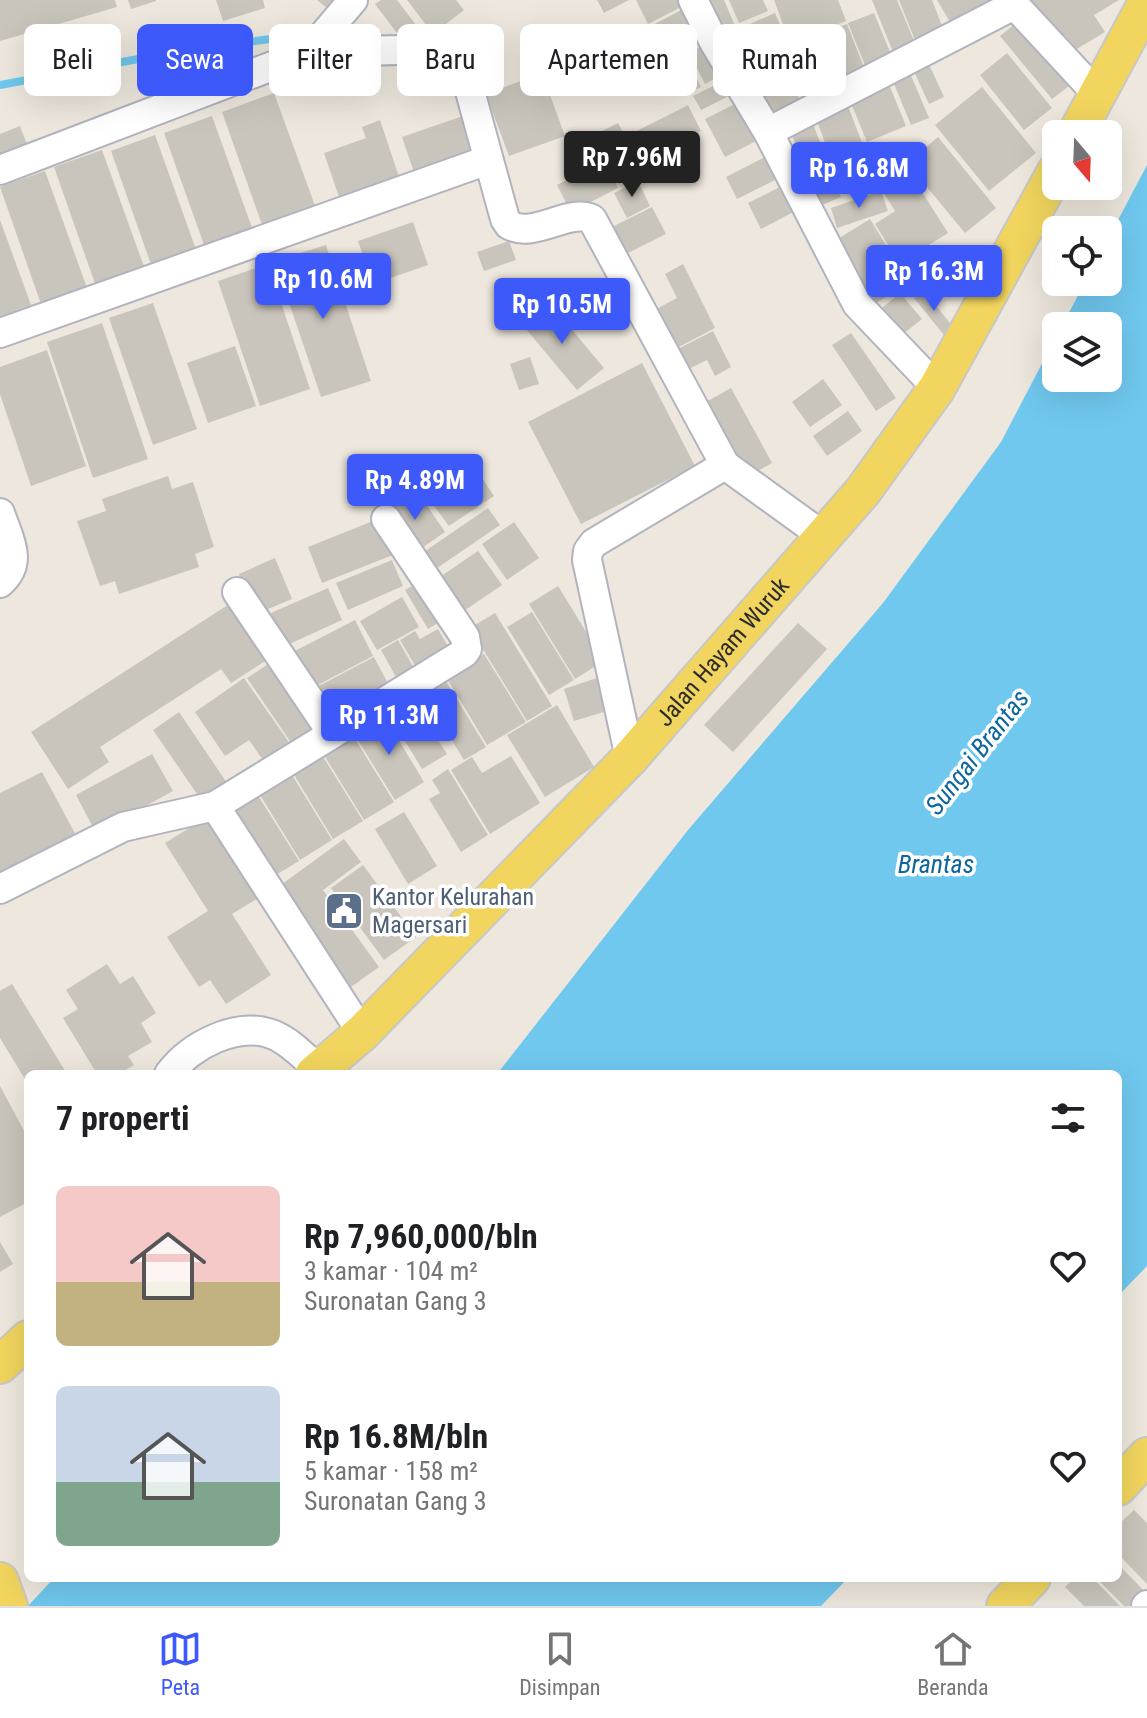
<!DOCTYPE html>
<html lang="id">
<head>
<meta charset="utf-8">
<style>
  :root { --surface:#fff; --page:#f6f6f6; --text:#202124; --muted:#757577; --line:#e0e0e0; --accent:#3d59fa }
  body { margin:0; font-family:"Roboto Condensed",sans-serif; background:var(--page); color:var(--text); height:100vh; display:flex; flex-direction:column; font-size:30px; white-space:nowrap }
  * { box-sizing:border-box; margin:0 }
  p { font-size:26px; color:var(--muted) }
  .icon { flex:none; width:44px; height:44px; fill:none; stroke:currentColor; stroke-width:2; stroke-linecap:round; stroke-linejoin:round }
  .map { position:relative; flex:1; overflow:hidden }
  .side { position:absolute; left:24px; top:1070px; width:1098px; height:512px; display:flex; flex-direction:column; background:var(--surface); border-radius:12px; box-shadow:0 8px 32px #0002 }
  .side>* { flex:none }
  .top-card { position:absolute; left:24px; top:24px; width:1100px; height:72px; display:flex; gap:16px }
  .needle { width:52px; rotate:161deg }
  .buttons { position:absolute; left:1042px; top:120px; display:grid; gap:16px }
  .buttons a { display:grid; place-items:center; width:80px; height:80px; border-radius:12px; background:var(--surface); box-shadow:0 8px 32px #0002; font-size:40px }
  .price { position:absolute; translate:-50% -68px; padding:0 18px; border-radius:8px; background:var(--accent); color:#fff; font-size:26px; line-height:52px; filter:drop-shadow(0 2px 4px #0008) }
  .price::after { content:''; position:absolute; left:50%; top:48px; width:24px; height:18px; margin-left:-12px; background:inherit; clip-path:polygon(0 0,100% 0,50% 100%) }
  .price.selected { background:#222; color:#fff }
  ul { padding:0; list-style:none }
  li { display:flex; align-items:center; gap:24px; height:200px; padding:0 32px }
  li span { display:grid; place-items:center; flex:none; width:224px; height:160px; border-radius:12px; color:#555 }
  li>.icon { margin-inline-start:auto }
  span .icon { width:96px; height:96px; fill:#fffc; stroke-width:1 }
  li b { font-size:34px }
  h2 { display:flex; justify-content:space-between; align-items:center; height:96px; padding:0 32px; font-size:34px }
  .tag { padding:0 28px; border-radius:12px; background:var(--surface); box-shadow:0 8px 32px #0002; font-size:28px; line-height:72px }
  .tag.selected { background:var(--accent); color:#fff }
  .tabs { display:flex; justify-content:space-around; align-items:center; height:112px; border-top:2px solid var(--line); background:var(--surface); font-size:22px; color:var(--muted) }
  .tabs a { display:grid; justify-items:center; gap:4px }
  .tabs .selected { color:var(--accent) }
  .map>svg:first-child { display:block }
</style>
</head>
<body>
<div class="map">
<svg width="1147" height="1606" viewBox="0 0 1147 1606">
  <rect width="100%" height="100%" fill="#ede7dd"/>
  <path fill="#70c8ef" d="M1147 165V1266L1118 1296V1074H497L688 830 883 603 1001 442 1056 337V378H1108V326H1062L1085 282H1108V239Z
    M54 1578H848L821 1606H28Z"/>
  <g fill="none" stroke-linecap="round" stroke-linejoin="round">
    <path stroke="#70c8ef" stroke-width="8" d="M0 85 170 53 314 33"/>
  </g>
  <path fill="#c9c5bc" d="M0 0H115L117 7 0 41Z
    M128 0H156V1L131 9Z
    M216 0H263L265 8 223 21Z
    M317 0H336L328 9Z
    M381 0H397L416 25 400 37 375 4Z
    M407 0H456L464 10 433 34Z
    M597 0H629L604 13Z
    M636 0H678L681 7 648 24Z
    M705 0H724L735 26 715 35Z
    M729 0H763L768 11 739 23Z
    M774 0H838L846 21 790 43Z
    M872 0H897L917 48 895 57Z
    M899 0H932L946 36 918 48Z
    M937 0H989L992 4 953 27Z
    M1031 0H1119L1094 15 1105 32 1065 56Z
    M683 9 699 41 654 64 638 33Z
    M775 13 792 53 751 70 734 31Z
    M874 13 893 59 867 70 848 23Z
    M1021 19 1073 83 1052 99 1000 36Z
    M847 24 865 70 835 82 816 36Z
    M636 36 654 71 629 84 611 49Z
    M706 44 722 75 705 84 689 53Z
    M815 47 833 88 804 100 786 59Z
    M1007 53 1052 108 1024 130 980 75Z
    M687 59 701 87 683 96 668 68Z
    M927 60 944 97 929 104 912 67Z
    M787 69 801 103 770 116 756 82Z
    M909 71 929 118 911 125 892 79Z
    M542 73 565 136 509 156 486 94Z
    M725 80 733 94 701 110 693 96Z
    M888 82 906 126 867 142 849 98Z
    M982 87 1036 153 989 191 935 125Z
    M274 93 318 214 265 233 222 112Z
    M743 100 762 138 725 157 705 119Z
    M846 101 876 179 843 191 814 113Z
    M688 105 701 131 645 160 631 134Z
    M212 116 256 239 208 256 164 133Z
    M463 116 477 157 416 178 402 137Z
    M810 116 841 197 820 206 788 125Z
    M380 120 401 183 341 203 324 153 366 138 362 127Z
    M618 123 640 164 619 175 598 133Z
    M20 126 31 155 0 166V134Z
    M155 135 199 258 154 273 111 151Z
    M938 137 996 208 965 233 907 163Z
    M102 150 147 275 98 292 54 167Z
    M773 153 785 175 737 199 726 177Z
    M604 161 618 188 571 212 557 185Z
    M905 165 948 233 919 251 933 273 913 285 875 224 895 211 877 182Z
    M45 171 87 288 41 304 0 187Z
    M638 181 650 206 627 218 614 193Z
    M790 182 803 207 761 229 748 203Z
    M881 191 888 211 837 228 831 208Z
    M652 207 666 234 626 254 612 227Z
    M870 219 909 283 876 303 836 240Z
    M0 220 31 305 0 316Z
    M413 222 428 265 373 284 358 241Z
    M509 241 516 260 484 271 477 252Z
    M326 245 371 381 321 397 275 261Z
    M268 264 310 389 260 406 218 281Z
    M683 264 715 328 673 350 653 311 677 298 665 274Z
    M923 290 954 328 944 335 914 298Z
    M900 293 922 319 903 334 882 308Z
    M548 301 604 368 577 390 521 323Z
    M153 303 197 429 153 445 109 318Z
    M102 323 148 459 93 478 47 342Z
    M713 331 731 367 715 376 707 360 678 374 668 354Z
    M851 333 896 398 876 411 832 345Z
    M235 346 256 406 208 423 187 363Z
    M47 350 86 466 31 486 0 394V367Z
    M530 357 539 384 519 390 510 364Z
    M642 363 695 466 581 524 528 422Z
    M823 379 842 405 810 427 792 402Z
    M731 388 772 463 747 477 706 402Z
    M848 411 862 431 827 456 813 436Z
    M478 472 494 496 449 526 432 503Z
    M168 476 172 489 193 482 214 547 195 554 199 567 119 594 115 581 100 586 77 521 106 511 102 499Z
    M417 491 445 532 413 554 384 513Z
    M488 508 500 525 427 575 415 558Z
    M383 517 398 553 322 583 308 547Z
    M514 522 539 558 507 580 482 544Z
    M478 551 502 585 455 617 431 583Z
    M275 558 292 599 256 614 239 574Z
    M392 560 403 586 348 610 336 583Z
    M421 581 443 620 428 629 405 590Z
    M558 586 604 661 575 679 529 604Z
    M328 588 342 620 285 646 271 613Z
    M402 597 419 627 377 650 360 621Z
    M234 601 270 658 231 683 221 669 100 747 109 762 68 789 31 732Z
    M532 612 574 680 549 695 507 627Z
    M495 613 552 706 527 721 470 628Z
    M355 620 373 656 312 688 293 652Z
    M798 623 827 649 733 752 704 725Z
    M438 629 453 655 420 674 400 640 415 631 420 639Z
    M398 640 418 675 401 686 381 650Z
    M484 654 526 722 487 745 446 677Z
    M374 657 392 691 330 723 313 689Z
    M276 659 323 727 294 747 247 678Z
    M244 678 293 748 267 766 249 740 225 756 195 712Z
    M444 678 486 747 464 760 422 691Z
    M597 678 607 711 574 721 564 689Z
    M415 704 447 754 422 769 391 718Z
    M557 705 594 767 545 797 507 735Z
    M179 712 229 786 204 804 153 730Z
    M382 712 424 782 395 800 356 737 369 730 364 723Z
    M354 737 394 802 364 820 324 755Z
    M152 754 173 791 96 833 76 795Z
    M322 755 363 821 333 839 293 773Z
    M511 756 540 803 490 834 451 770 472 757 482 773Z
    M448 769 488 835 461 852 429 799 440 793 432 780Z
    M289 770 332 840 300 860 257 790Z
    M42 772 78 839 0 880V793Z
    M254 789 299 861 269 879 224 807Z
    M404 812 437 866 408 884 375 829Z
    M212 814 263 895 232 914 271 975 226 1004 210 980 199 987 167 937 208 911 165 843Z
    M344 839 361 862 323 890 379 967 351 987 278 887Z
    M363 865 416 937 384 960 331 888Z
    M107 964 120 984 133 976 156 1013 141 1023 152 1042 128 1056 134 1065 119 1074H97L63 1018 78 1009 66 990Z
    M12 984 67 1074H28V1084L0 1038V991Z
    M0 1086 28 1138V1202L0 1217Z
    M0 1242 13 1264 0 1272Z
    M1134 1510 1147 1523V1584L1118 1554V1525Z
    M1118 1564 1146 1593 1132 1606H1124L1096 1578H1118Z
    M1074 1578H1093L1120 1606H1084L1065 1587Z"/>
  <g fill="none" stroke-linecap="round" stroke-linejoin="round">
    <g stroke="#b1b3bf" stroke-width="32">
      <path id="minor" d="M693 0 714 42 768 132 857 304 937 388
        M1010 0 1098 95
        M309 52 353 0
        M768 132 1014 5
        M0 170 309 52 447 49 462 62 505 219 509 225C535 239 568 208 592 219L725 465 823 536
        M0 333 488 160
        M0 513C9 540 24 562 0 583
        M237 592 332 733
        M630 758 587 560 588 551 594 543 725 465
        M215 806 362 1033
        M0 889 123 827 215 806 464 653 467 649 465 637 386 519
        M169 1074C190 1046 237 1020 274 1035 291 1042 305 1058 319 1070
        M1146 1606 1147 1605"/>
    </g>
    <g stroke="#c8c8c8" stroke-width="40">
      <g id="major">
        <path d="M1076 134 1147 2"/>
        <path id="s1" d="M314 1074 362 1033 630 758 863 491 937 388 1056 171"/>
        <path d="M0 1365 28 1339"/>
        <path d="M1118 1487 1147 1456"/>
        <path d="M0 1581 9 1606"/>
        <path d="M1005 1606 1032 1578"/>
      </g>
    </g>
    <use href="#minor" stroke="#fff" stroke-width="28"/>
    <use href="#major" stroke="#f1d55e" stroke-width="36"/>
  </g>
  <defs>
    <g id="civic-square" transform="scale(2)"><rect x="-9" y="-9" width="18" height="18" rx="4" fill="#5c6f8a" stroke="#fff"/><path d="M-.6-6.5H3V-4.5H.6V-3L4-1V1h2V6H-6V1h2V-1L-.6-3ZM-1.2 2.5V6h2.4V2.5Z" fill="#fff"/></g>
  </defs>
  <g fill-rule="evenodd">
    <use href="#civic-square" x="344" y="911"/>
  </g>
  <g text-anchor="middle" stroke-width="7" stroke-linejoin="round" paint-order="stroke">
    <g font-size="24" fill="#2b2b2b" stroke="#fff">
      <text dy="8" stroke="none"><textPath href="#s1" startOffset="588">Jalan Hayam Wuruk</textPath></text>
    </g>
    <g font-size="24" fill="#4e5e75" stroke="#fff" text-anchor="start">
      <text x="372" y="905">Kantor Kelurahan<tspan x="372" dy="28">Magersari</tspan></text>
    </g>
    <g font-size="26" font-style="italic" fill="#0d669d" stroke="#fff">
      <text transform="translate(977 752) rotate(-52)" y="9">Sungai Brantas</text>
      <text x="936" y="873">Brantas</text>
    </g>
  </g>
</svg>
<div class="buttons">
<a><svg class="needle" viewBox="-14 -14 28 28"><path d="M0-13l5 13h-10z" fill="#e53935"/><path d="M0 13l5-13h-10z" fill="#757577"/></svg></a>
<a><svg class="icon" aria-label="locate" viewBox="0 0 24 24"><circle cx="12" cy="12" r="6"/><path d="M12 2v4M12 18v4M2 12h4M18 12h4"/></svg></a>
<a><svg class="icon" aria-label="layers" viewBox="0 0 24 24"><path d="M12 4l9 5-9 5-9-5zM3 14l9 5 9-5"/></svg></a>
</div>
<b class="price selected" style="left:632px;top:199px">Rp 7.96M</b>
<b class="price" style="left:859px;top:210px">Rp 16.8M</b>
<b class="price" style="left:934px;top:313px">Rp 16.3M</b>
<b class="price" style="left:323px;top:321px">Rp 10.6M</b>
<b class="price" style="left:562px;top:346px">Rp 10.5M</b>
<b class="price" style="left:415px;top:522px">Rp 4.89M</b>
<b class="price" style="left:389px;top:757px">Rp 11.3M</b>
<div class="top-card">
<a class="tag">Beli</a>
<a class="tag selected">Sewa</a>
<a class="tag">Filter</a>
<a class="tag">Baru</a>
<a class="tag">Apartemen</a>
<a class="tag">Rumah</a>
</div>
<section class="side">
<h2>7 properti<svg class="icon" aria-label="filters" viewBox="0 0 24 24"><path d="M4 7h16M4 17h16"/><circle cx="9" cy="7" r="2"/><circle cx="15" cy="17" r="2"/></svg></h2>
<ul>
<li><span style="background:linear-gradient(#f6c9c9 60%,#c2b280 0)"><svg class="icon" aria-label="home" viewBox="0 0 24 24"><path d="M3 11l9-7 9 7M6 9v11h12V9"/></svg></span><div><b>Rp 7,960,000/bln</b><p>3 kamar · 104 m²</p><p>Suronatan Gang 3</p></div><svg class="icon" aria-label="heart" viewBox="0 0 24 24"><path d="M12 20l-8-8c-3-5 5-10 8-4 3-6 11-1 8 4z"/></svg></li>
<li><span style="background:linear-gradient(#c9d6e8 60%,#7fa58c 0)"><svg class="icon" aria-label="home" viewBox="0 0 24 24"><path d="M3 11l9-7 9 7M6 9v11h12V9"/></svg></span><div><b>Rp 16.8M/bln</b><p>5 kamar · 158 m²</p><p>Suronatan Gang 3</p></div><svg class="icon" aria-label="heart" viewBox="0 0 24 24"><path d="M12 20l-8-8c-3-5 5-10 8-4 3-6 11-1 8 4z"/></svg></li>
</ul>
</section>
</div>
<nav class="tabs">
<a class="selected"><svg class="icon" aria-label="map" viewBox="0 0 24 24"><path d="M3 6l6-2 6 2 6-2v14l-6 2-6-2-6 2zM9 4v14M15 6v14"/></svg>Peta</a>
<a><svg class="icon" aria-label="saved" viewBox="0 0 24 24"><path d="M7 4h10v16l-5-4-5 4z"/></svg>Disimpan</a>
<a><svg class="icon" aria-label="home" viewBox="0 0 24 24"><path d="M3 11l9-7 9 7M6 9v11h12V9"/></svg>Beranda</a>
</nav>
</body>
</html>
